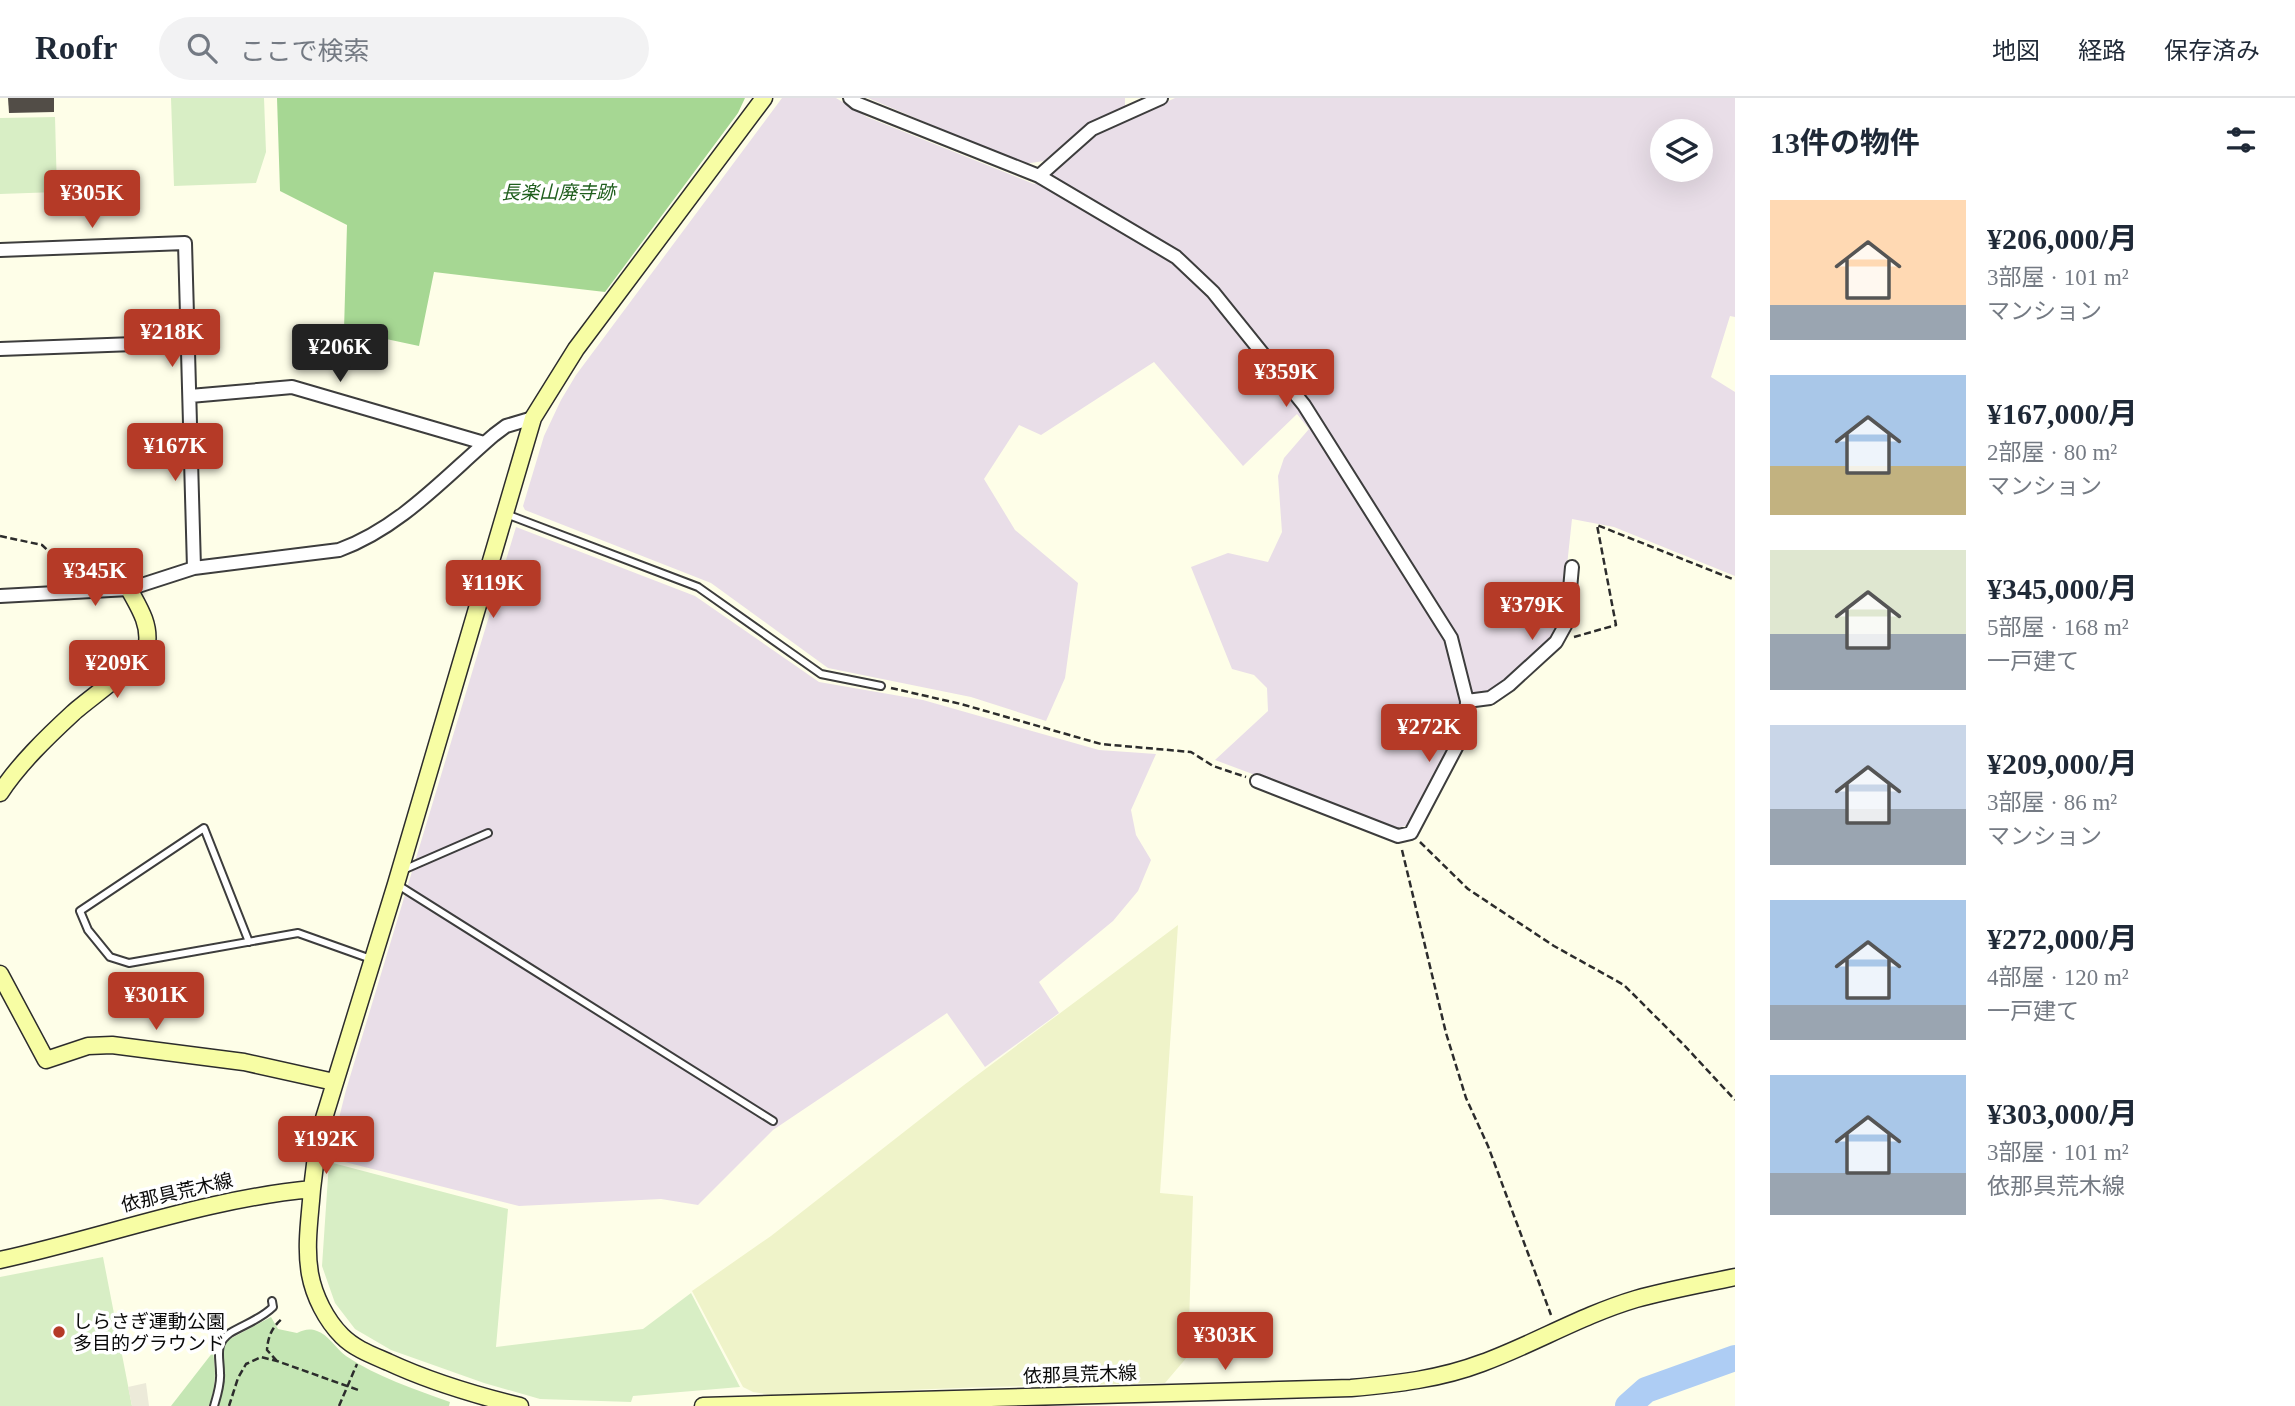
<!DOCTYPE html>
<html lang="ja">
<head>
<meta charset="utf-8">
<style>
  :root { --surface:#fff; --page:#f2f2f3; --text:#1f2937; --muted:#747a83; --line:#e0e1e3; --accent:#b53a27 }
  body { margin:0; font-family:"Times New Roman","Noto Sans JP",serif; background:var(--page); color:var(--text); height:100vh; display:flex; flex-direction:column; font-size:26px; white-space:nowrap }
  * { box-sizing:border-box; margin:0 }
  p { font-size:23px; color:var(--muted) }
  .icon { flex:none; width:38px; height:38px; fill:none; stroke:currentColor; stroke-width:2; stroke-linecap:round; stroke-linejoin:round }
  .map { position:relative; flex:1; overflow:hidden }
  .sheet { display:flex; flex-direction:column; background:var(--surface); width:560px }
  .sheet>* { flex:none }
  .controls { position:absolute; left:1650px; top:21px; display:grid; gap:14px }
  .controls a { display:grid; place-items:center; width:63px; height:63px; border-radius:50%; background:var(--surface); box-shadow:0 7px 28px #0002; font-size:35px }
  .price { position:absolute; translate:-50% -60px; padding:0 16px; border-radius:7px; background:var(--accent); color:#fff; font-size:23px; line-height:46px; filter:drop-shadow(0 2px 4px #0008) }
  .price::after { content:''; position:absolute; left:50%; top:42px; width:21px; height:16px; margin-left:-10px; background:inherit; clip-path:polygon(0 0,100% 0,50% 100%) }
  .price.active { background:#222; color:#fff }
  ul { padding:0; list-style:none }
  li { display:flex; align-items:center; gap:21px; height:175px; padding:0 35px }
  li span { display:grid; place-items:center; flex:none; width:196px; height:140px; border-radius:0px; color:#555 }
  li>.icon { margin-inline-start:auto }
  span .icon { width:84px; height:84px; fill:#fffc; stroke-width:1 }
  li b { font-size:30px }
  h2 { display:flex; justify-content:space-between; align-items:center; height:84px; padding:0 35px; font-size:30px }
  header { display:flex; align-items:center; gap:42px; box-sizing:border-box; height:98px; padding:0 35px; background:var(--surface); border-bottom:2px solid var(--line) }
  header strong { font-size:33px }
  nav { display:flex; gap:38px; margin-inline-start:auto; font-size:24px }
  .search { width:490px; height:63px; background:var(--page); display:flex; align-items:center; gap:18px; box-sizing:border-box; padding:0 24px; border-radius:38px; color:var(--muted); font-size:26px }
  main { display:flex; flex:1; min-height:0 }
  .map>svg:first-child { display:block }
</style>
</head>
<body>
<header>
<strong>Roofr</strong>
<div class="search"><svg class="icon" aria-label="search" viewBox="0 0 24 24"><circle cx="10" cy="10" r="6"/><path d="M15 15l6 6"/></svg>ここで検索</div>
<nav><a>地図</a><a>経路</a><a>保存済み</a></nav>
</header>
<main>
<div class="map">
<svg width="1735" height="1308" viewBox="0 0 1735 1308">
  <rect width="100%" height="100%" fill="#fefee8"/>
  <path fill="#e9dee8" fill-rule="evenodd" d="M782 0H836L867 19 1034 86 1095 37 1175 0H1735V219L1730 218 1711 279 1735 294V478L1614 429 1572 421 1561 523 1549 545 1518 573 1491 593 1460 599V615L1456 632 1409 727 1397 730 1215 662 1268 613 1267 590 1254 577 1232 571 1191 469 1228 455 1268 464 1282 434 1278 378 1284 360 1309 331 1297 316 1243 368 1154 264 1041 337 1019 327 984 381 1015 432 1078 485 1065 580 1046 623 971 599 828 570 711 485 525 412 523 408 544 338 561 302 576 277ZM1662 33H1701V72H1662Z
    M868 0H1125V9L1083 29 1044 63 1024 66Z
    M516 429 695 498 819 584 923 602 1099 652 1156 656 1131 712 1136 737 1151 762 1138 793 1113 823 1039 884 1059 915 985 969 947 915 773 1032 698 1107 661 1101 519 1108 329 1060 346 992Z"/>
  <path fill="#eff3c9" d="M1178 827 1160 1095 1193 1098 1188 1258 1165 1285 985 1289 771 1297 753 1294 743 1289 692 1193 771 1138 964 987Z"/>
  <path fill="#c5e6b4" d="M271 1219 278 1231 297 1235C304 1232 309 1230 317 1233 328 1236 336 1251 346 1258 377 1279 414 1291 450 1304L449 1308H218L224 1283 221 1257 228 1242Z
    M213 1254C216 1275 216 1288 209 1308H171Z"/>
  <path fill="#a6d793" d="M277 0H745L738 15 605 194 434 174 419 248 344 232 347 127 280 93Z"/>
  <path fill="#d8eec5" d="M171 0H264L266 54 256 85 174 88Z
    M55 19 57 94 0 96V20Z
    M329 1064 508 1111 496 1249 643 1231 691 1195 740 1289 633 1298 631 1304 540 1301 484 1285 391 1252 355 1231 335 1205 322 1168Z
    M103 1159 132 1308H0V1179Z"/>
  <path fill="#ecead9" d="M146 1285 149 1308H132L128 1289Z"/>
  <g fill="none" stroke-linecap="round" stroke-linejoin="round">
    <path stroke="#aecdf4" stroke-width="26" d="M1628 1308 1646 1292 1735 1260"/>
  </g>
  <path fill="#524d47" d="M8 0H54V14L9 15Z"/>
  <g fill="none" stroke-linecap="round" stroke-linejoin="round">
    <g stroke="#3d3d3d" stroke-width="10">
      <path id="lane" d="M506 416 698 489 821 576 881 588
        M403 772 488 735
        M398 787 773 1023
        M249 844 204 730 80 813 88 832 110 859 129 865 298 835 371 861
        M214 1308C217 1298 221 1286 220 1275 220 1259 214 1246 230 1235 245 1226 261 1221 273 1209L272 1203"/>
    </g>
    <g stroke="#3d3d3d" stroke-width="16">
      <path id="street" d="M850 0 856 5 1039 78 1176 159 1213 194 1304 307 1451 540 1467 603 1466 623 1460 642 1411 735 1398 738 1257 683
        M1039 78 1092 31 1161 0
        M0 152 185 145 194 470
        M0 251 188 244
        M190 298 292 289 484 345
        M0 498 129 491 194 470 339 452C400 430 445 379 494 337L506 328 533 320
        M1467 603 1490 600 1509 587 1556 544 1567 524 1572 469"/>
    </g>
    <g stroke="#2c2c2c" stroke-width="19">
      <path id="secondary" d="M0 695C19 666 47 639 73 615 88 601 143 564 147 546 150 525 138 508 129 491
        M0 876 46 962 88 948 112 947 244 964 334 984
        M312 1091 317 1050 321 1030 396 786 533 320 576 251 764 0
        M0 1162C105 1139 205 1101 312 1091 310 1119 305 1148 310 1176 314 1198 326 1222 342 1238 355 1251 372 1257 388 1264 431 1284 475 1297 520 1308
        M703 1308 1351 1290C1396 1286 1440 1281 1482 1265 1534 1246 1582 1217 1636 1201 1668 1192 1702 1186 1735 1179"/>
    </g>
    <path stroke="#2c2c2c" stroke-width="2.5" stroke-dasharray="7 3.5" stroke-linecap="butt" d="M0 438 42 447 56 460 58 482
      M1574 539 1616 527 1597 427 1735 482
      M891 590 961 606 1101 646 1191 654 1213 668 1246 679
      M1420 744 1468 791 1554 848 1624 887 1684 947 1735 1002
      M1402 752 1446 935 1466 1000 1488 1048 1551 1217
      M277 1263 267 1252C268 1238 272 1229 283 1220
      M229 1308 238 1280 246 1266 261 1259 277 1263 361 1293
      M339 1308 357 1266"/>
    <use href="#lane" stroke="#fff" stroke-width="6"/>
    <use href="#street" stroke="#fff" stroke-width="12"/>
    <use href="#secondary" stroke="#f7fda4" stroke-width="16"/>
  </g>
  <circle fill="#b53a27" stroke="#fff" stroke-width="2.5" cx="59" cy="1234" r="7"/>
  <g text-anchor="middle" stroke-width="7" stroke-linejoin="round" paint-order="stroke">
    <g font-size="19" font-style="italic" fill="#1f5e1d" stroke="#fff">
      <text x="558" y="101">長楽山廃寺跡</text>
    </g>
    <g font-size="19" fill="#0a0a0a" stroke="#fff">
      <text transform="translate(177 1094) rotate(-13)" y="7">依那具荒木線</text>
      <text transform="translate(1080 1276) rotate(-2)" y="7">依那具荒木線</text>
    </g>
    <g font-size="19" fill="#0a0a0a" stroke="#fff" text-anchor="start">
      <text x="73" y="1230">しらさぎ運動公園<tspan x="73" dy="22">多目的グラウンド</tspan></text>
    </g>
  </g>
</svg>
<div class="controls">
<a><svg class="icon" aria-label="layers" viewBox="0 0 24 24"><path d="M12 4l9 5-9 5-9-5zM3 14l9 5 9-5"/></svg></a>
</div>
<b class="price" style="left:92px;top:132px">¥305K</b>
<b class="price" style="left:172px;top:271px">¥218K</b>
<b class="price active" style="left:340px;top:286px">¥206K</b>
<b class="price" style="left:1286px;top:311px">¥359K</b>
<b class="price" style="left:175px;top:385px">¥167K</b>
<b class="price" style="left:95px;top:510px">¥345K</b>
<b class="price" style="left:493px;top:522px">¥119K</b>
<b class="price" style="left:1532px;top:544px">¥379K</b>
<b class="price" style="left:117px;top:602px">¥209K</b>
<b class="price" style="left:1429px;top:666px">¥272K</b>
<b class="price" style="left:156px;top:934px">¥301K</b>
<b class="price" style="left:326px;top:1078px">¥192K</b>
<b class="price" style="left:1225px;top:1274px">¥303K</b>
</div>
<section class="sheet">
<h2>13件の物件<svg class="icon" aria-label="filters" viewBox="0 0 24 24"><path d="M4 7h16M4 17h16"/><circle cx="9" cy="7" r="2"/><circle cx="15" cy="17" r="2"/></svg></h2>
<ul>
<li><span style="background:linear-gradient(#ffd9b3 75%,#9aa5b1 0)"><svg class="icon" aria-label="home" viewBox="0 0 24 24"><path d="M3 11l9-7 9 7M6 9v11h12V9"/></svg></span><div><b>¥206,000/月</b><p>3部屋 · 101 m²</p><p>マンション</p></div></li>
<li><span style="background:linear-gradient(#a9c7e8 65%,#c2b280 0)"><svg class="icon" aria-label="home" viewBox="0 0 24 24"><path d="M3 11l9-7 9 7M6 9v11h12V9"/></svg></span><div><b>¥167,000/月</b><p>2部屋 · 80 m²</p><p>マンション</p></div></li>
<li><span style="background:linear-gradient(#dfe7d0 60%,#9aa5b1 0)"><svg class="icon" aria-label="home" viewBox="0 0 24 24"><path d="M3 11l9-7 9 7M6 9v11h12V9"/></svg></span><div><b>¥345,000/月</b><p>5部屋 · 168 m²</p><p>一戸建て</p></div></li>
<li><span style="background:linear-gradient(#c9d6e8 60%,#9aa5b1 0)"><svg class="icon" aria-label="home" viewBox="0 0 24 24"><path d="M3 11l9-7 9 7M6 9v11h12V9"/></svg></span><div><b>¥209,000/月</b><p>3部屋 · 86 m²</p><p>マンション</p></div></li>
<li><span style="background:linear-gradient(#a9c7e8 75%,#9aa5b1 0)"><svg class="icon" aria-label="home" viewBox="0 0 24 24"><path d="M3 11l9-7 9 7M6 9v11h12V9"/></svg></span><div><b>¥272,000/月</b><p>4部屋 · 120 m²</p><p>一戸建て</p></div></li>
<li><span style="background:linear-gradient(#a9c7e8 70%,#9aa5b1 0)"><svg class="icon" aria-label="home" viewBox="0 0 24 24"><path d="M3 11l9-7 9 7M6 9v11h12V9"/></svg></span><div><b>¥303,000/月</b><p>3部屋 · 101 m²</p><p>依那具荒木線</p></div></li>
</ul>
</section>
</main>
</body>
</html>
